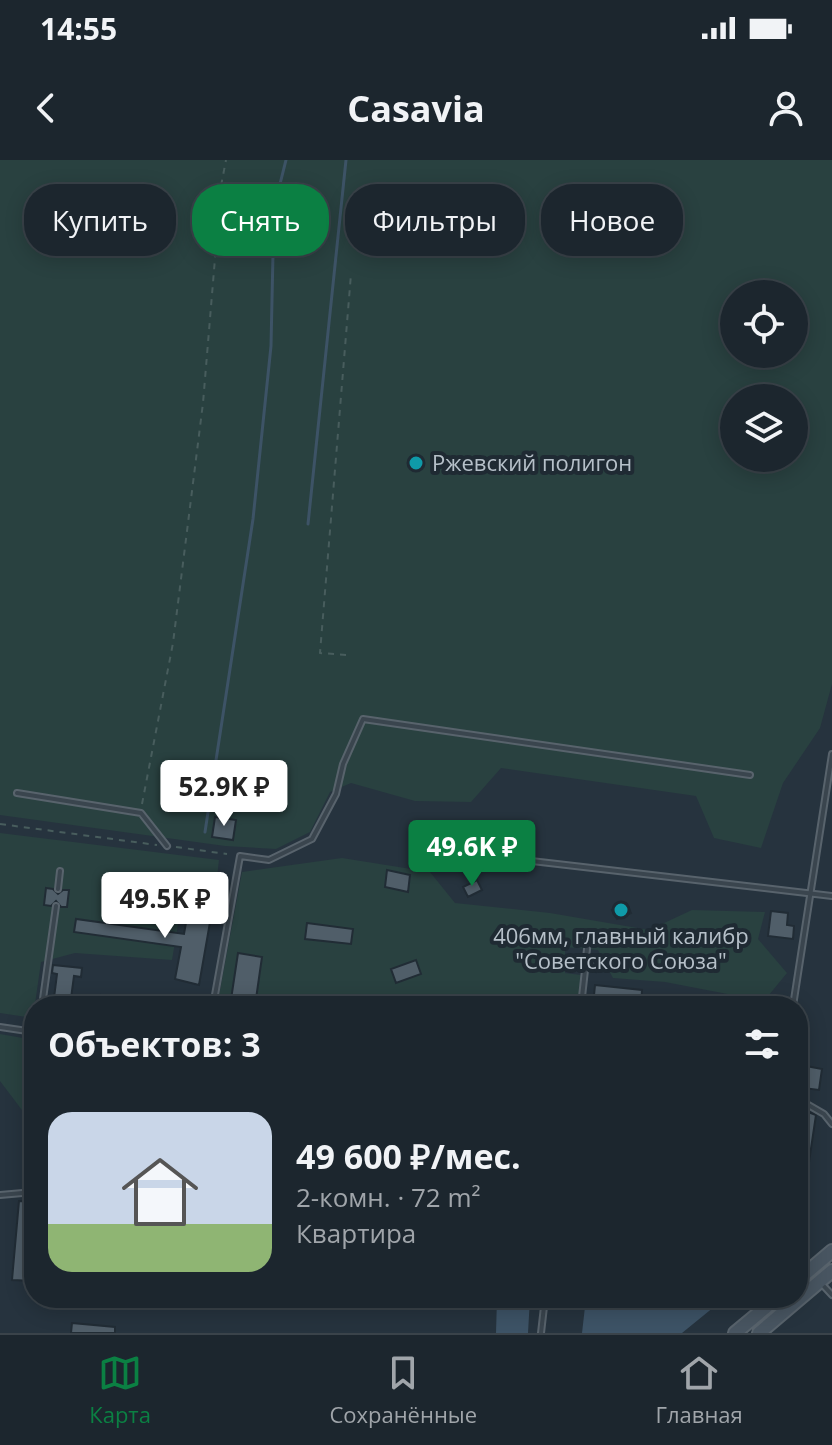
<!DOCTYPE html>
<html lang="ru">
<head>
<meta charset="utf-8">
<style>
  :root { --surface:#1c262e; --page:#252e36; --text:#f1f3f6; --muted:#a0a5aa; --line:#3a434a; --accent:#0b8043 }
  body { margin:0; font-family:"Open Sans",sans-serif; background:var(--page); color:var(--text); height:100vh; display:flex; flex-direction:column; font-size:30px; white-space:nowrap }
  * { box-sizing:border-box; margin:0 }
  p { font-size:26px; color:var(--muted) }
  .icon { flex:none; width:44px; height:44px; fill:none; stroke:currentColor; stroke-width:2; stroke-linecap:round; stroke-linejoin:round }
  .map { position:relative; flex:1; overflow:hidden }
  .panel { position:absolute; left:24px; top:836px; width:784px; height:312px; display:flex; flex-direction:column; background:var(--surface); border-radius:32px; box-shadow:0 4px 20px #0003,0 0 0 2px var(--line) }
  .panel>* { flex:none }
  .banner { position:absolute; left:24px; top:24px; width:784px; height:72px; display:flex; gap:16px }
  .fabs { position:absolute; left:720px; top:120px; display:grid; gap:16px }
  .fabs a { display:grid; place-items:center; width:88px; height:88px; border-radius:50%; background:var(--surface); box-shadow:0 4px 20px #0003,0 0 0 2px var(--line); font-size:40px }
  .price { position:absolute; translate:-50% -68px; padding:0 18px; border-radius:8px; background:#fff; color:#222; font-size:26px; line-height:52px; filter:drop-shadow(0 2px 4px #0008) }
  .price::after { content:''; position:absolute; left:50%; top:48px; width:24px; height:18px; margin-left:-12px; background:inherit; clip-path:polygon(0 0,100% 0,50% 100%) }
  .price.selected { background:var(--accent); color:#fff }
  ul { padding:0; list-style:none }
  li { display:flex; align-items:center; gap:24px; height:200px; padding:0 24px }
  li+li { border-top:2px solid var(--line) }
  li span { display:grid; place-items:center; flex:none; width:224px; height:160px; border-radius:24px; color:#555 }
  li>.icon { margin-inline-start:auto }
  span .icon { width:96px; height:96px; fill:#fffc; stroke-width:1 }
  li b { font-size:34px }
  h2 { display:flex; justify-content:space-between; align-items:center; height:96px; padding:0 24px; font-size:34px }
  .pill { padding:0 28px; border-radius:32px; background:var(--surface); box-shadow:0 4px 20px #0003,0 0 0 2px var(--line); font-size:28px; line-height:72px }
  .pill.selected { background:var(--accent); color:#fff }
  .status { display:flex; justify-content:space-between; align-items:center; height:56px; padding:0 40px; background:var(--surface); direction:ltr }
  .status svg { height:22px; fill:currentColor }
  header { display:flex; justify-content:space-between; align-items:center; height:104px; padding:0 24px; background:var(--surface); font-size:36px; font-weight:700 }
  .dock { display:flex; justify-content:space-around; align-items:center; height:112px; border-top:2px solid var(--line); background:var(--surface); font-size:22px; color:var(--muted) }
  .dock a { display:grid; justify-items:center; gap:4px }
  .dock .selected { color:var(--accent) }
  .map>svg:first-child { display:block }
</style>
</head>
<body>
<div class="status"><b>14:55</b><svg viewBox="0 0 49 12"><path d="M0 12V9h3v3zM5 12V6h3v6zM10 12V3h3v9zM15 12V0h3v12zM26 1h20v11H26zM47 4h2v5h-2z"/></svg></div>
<header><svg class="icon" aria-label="back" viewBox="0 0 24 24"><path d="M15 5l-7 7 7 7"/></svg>Casavia<svg class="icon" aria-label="person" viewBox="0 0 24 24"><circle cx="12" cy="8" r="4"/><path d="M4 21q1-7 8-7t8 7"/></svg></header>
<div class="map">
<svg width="832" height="1173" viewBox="0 0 832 1173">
  <rect width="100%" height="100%" fill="#26333e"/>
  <path fill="#294140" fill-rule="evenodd" d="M0 0H832V524L820 568 783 623 761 688 714 678 696 636 501 608 471 642 415 641 351 623 330 632 310 672 276 689 225 686 0 655ZM734 134H794V194H734ZM734 238H794V298H734Z
    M0 673 219 700 214 743 182 741 172 800 75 793 41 802 33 858 0 853Z
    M342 698 430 712 455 743 550 753 649 770 692 750 765 752 758 779 787 813 764 841 665 822 613 818 598 790 565 787V813L581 815 578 846H217L242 712Z
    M0 874 34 880V966L0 921Z"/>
  <path fill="#3d5366" d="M497 1138H530L528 1173H496Z
    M586 1138H725L682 1173H582Z"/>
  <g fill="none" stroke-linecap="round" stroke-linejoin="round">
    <path stroke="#3d5366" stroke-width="3" d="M308 364 346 0
      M205 672 253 359 271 186 274 48 286 0"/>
  </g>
  <path fill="#505e69" stroke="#212c35" stroke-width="2" d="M215 657 236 660 233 680 212 677Z
    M387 710 410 715 408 732 385 727Z
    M477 720 482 730 468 737 463 727Z
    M46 728 53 729 58 734 63 730H69L67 747H61L56 741 51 746 44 745Z
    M626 743 631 753 617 759 612 750Z
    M189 746 212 751 199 825 175 819 181 787 74 772 76 759 184 774Z
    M771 751 788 753 787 765 794 766 793 779 768 776Z
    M307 763 353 769 351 784 305 779Z
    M238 793 262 797 255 846H230Z
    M574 796 581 797 585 803 591 798 598 799 596 812 590 811 586 805 580 810 573 808Z
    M416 800 421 814 396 823 391 809Z
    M53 805 82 808 81 817 74 816 70 846H53L57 814 52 813Z
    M595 825 642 830 641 846H593Z
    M101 835 142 841 141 846H99Z
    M806 906 822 909 819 930 803 928Z
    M800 949 816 955 805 1029 798 1027Z
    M19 1041 34 1042V1121L12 1120Z
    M72 1163 115 1167V1173H71Z"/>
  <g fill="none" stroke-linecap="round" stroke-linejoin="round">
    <g stroke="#58636c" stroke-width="8">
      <path id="service" d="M17 633 141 653 167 686
        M481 695 832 736
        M58 729 60 711
        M586 798 588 780
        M42 846 56 746
        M213 846 240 696 269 700 312 679 336 634 343 604 363 559 750 615
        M581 846 585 810
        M793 846 832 594
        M0 867 34 872
        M798 939 824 954 832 964
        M0 1035 34 1032
        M820 1122 832 1135
        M541 1173 545 1138"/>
    </g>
    <g stroke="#58636c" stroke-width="16">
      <path id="secondary" d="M798 1120 832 1091
        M735 1173 777 1138
        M759 1173 832 1111"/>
    </g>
    <path stroke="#485d5d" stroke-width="2" stroke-dasharray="6 6" stroke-linecap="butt" d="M346 495 320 493 351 114
      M142 644 173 483 203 243 221 26 226 0
      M0 664 157 685
      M176 687 227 694"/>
    <use href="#service" stroke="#3a454e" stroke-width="4"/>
    <use href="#secondary" stroke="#485561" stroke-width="12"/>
  </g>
  <g fill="#0f9aa8" stroke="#1f2a33" stroke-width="3">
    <circle cx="416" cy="303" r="8"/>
    <circle cx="621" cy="750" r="8"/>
  </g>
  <g text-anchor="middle" stroke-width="8" stroke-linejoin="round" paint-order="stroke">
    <g font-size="22" fill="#b6c0c9" stroke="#1f2a33" text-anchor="start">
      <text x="432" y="311">Ржевский полигон</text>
      <text x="621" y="784" text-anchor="middle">406мм, главный калибр<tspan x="621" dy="25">"Советского Союза"</tspan></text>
    </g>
  </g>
</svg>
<div class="fabs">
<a><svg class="icon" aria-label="locate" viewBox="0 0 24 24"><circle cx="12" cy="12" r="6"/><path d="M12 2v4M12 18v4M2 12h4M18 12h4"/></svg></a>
<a><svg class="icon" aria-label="layers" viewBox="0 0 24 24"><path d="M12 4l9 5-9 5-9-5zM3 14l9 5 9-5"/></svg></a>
</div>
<b class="price" style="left:224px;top:668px">52.9K ₽</b>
<b class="price selected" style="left:472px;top:728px">49.6K ₽</b>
<b class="price" style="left:165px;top:780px">49.5K ₽</b>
<div class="banner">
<a class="pill">Купить</a>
<a class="pill selected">Снять</a>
<a class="pill">Фильтры</a>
<a class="pill">Новое</a>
</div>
<section class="panel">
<h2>Объектов: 3<svg class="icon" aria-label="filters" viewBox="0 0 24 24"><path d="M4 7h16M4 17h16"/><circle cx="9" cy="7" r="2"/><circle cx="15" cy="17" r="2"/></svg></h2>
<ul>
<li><span style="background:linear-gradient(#c9d6e8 70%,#8fb573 0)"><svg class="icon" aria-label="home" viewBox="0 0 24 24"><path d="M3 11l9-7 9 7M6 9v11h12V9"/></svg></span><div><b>49 600 ₽/мес.</b><p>2-комн. · 72 m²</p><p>Квартира</p></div></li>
</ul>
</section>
</div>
<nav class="dock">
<a class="selected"><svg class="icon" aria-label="map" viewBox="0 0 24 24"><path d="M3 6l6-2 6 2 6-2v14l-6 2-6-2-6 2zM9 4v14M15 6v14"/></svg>Карта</a>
<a><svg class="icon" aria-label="saved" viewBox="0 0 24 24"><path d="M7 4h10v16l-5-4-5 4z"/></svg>Сохранённые</a>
<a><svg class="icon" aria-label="home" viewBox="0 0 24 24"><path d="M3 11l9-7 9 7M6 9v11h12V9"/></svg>Главная</a>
</nav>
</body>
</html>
